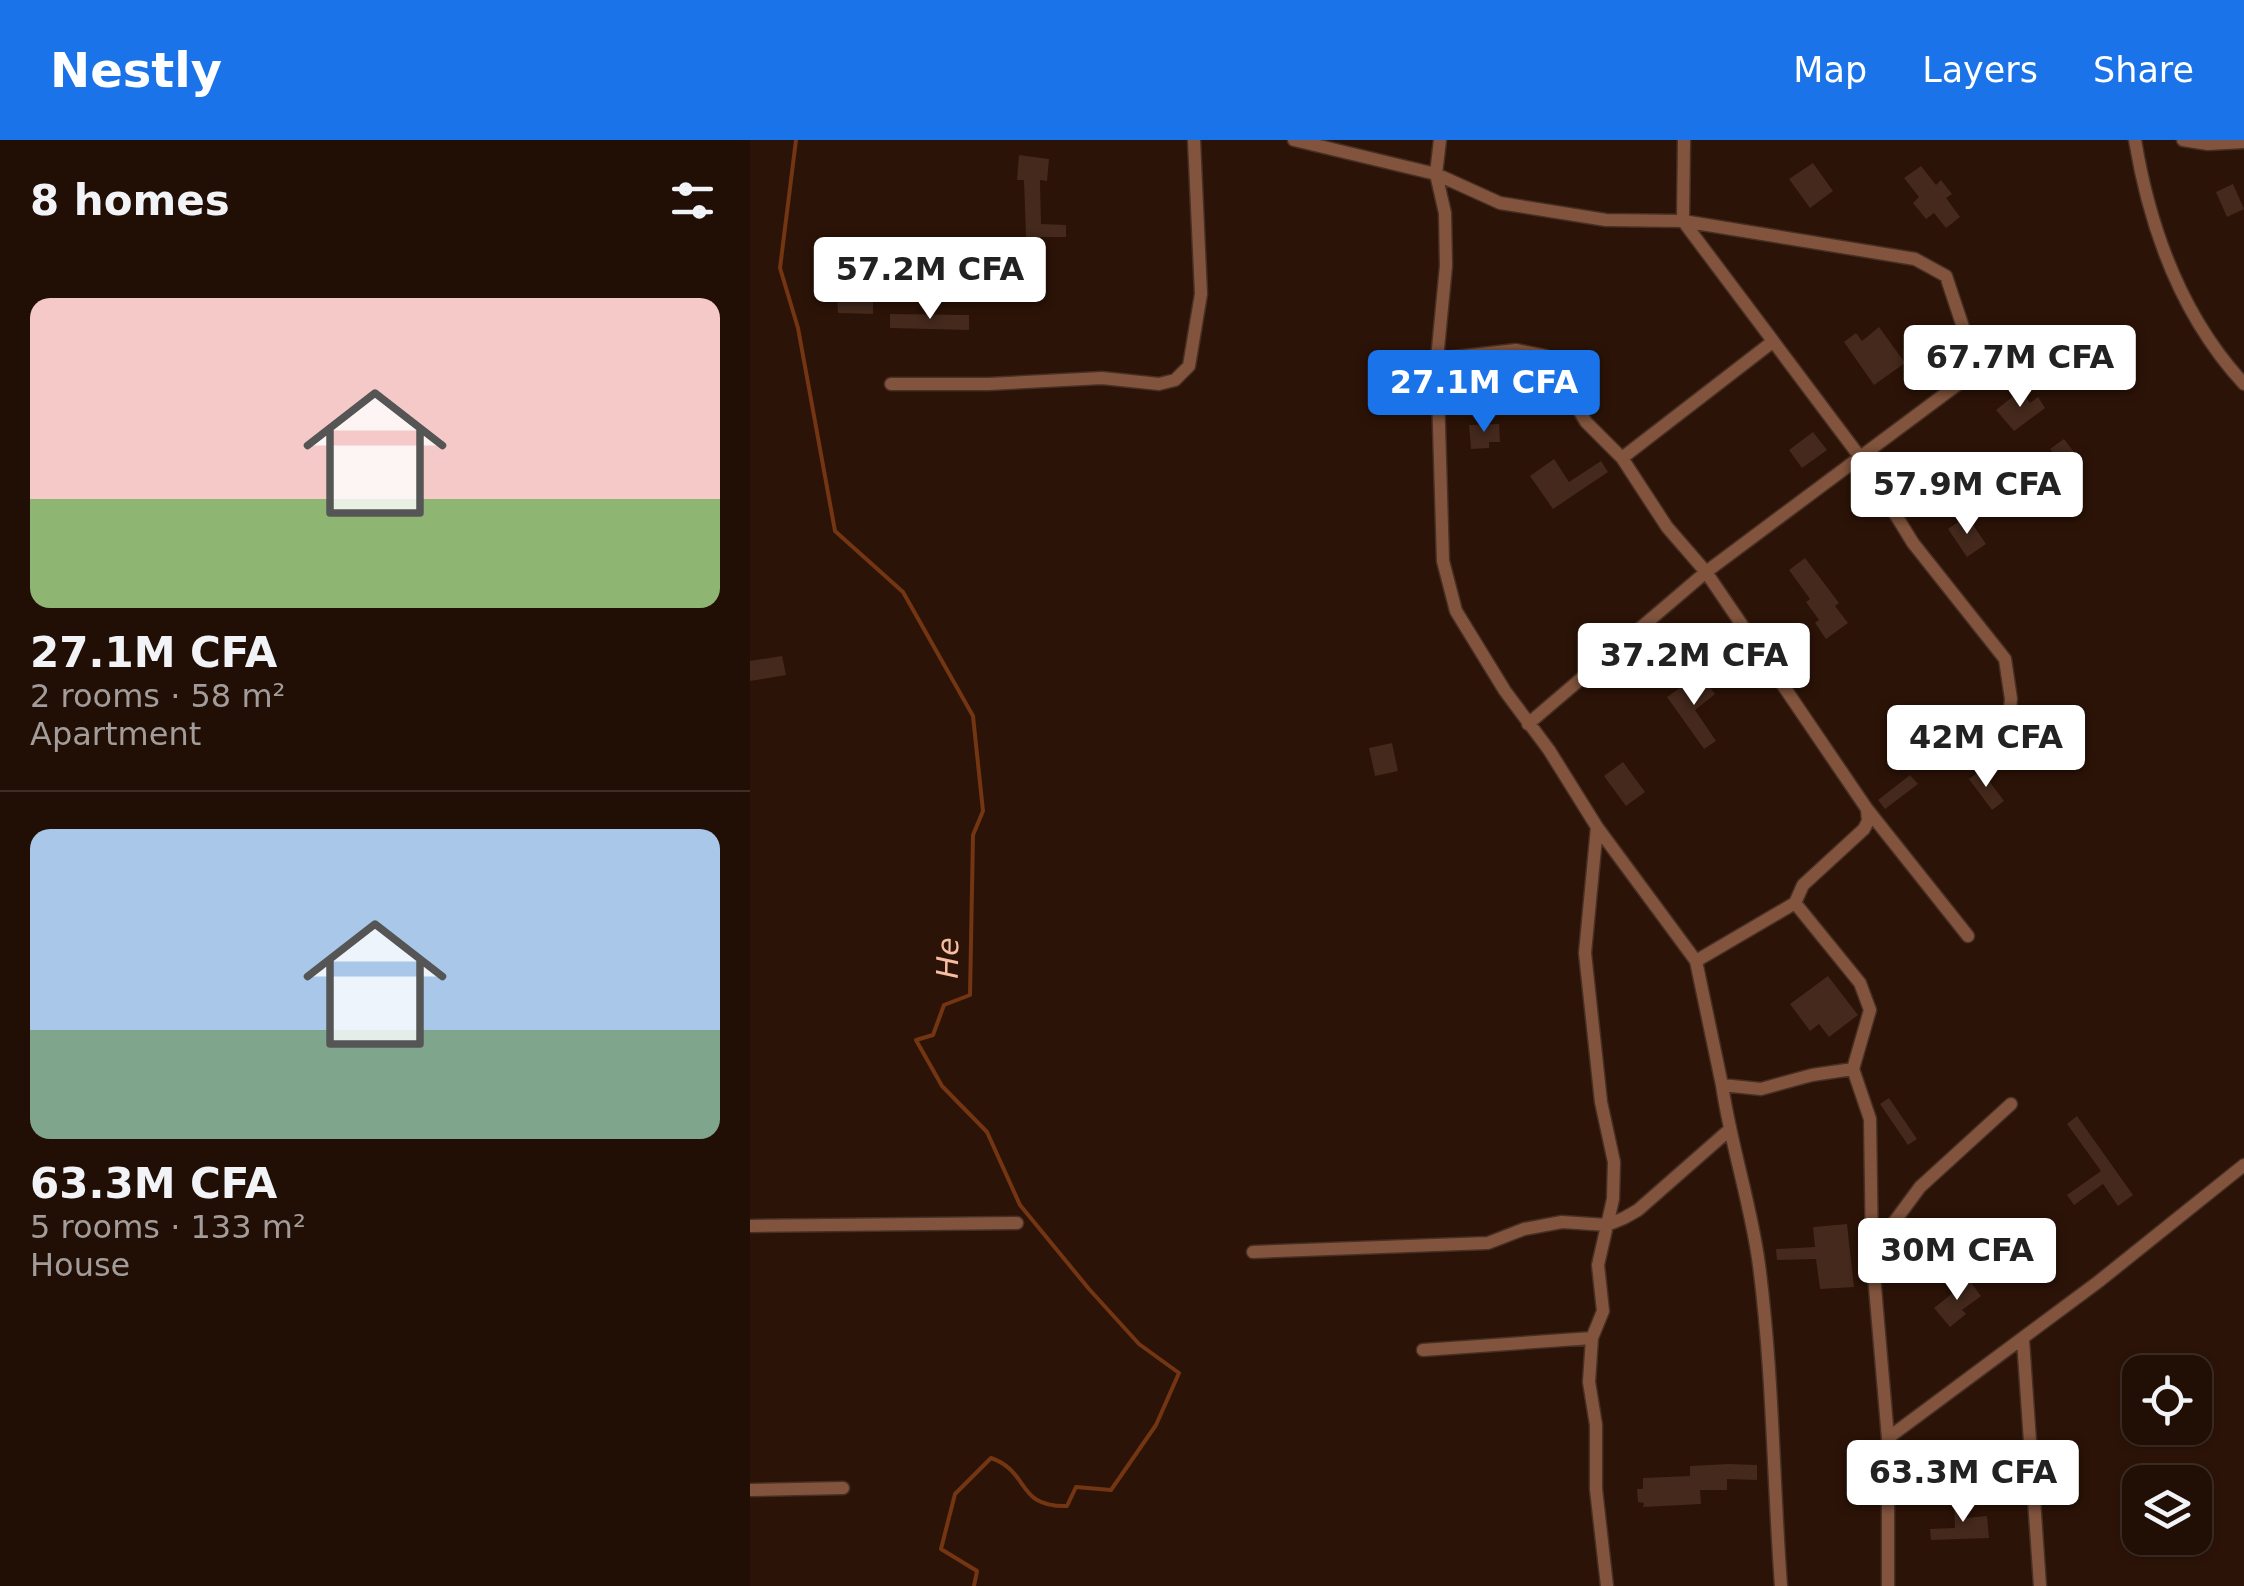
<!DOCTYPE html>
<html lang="en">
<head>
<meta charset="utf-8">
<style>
  :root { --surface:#210e05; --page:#29170f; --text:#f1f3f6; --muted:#a29c9a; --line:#3e2e27; --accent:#1a73e8 }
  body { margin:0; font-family:"DejaVu Sans",sans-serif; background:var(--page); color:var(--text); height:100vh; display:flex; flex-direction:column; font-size:38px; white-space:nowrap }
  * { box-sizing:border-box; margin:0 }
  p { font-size:32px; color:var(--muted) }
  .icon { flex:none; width:55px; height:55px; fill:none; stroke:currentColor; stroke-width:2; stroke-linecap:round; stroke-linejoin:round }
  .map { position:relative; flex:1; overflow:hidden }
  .drawer { display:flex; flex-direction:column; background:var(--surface); width:750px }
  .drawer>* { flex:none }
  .tools { position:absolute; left:1372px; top:1215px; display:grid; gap:20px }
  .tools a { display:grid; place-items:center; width:90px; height:90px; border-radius:20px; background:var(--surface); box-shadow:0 2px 8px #0004,0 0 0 2px var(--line); font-size:50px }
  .price { position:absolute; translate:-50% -85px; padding:0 22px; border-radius:10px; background:#fff; color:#222; font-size:32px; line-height:65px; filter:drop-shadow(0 2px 5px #0008) }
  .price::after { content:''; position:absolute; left:50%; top:60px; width:30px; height:22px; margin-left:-15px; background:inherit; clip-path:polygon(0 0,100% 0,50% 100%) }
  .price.on { background:var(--accent); color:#fff }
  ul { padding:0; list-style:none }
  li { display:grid; align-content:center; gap:20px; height:530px; padding:0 30px }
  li+li { border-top:2px solid var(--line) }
  li span { display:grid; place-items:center; height:310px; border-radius:20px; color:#555 }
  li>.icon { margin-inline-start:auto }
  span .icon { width:180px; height:180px; fill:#fffc; stroke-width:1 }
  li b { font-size:42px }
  h2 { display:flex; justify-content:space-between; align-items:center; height:120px; padding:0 30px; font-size:42px }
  header { display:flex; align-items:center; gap:60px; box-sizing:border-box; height:140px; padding:0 50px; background:var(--accent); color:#fff }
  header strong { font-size:48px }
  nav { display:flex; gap:55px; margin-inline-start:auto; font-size:35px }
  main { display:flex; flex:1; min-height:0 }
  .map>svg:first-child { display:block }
</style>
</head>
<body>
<header>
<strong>Nestly</strong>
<nav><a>Map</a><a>Layers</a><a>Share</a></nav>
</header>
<main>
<section class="drawer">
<h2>8 homes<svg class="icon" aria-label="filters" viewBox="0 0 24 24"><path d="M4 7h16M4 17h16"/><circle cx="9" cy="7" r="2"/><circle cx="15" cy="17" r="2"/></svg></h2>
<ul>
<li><span style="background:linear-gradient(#f6c9c9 65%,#8fb573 0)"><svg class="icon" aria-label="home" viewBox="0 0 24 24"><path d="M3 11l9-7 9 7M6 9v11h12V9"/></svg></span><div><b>27.1M CFA</b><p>2 rooms · 58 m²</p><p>Apartment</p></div></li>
<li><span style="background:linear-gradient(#a9c7e8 65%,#7fa58c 0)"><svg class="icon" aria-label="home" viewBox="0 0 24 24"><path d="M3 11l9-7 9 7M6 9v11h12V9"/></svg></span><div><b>63.3M CFA</b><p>5 rooms · 133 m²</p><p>House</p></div></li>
</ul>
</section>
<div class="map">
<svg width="1494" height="1446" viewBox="0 0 1494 1446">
  <rect width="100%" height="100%" fill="#2c1307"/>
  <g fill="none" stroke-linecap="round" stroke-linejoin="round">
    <path stroke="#733512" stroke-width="4" d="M46 0 30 128 48 188 85 391 153 452 223 576 233 671 223 695 220 855 194 865 183 895 166 900 192 946 237 992 270 1065 339 1149 389 1204 429 1233 406 1285 361 1350 326 1347 317 1366C265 1367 281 1332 241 1318L205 1354 191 1409 227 1431 224 1446"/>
  </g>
  <path fill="#44291c" d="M269 15 299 19 297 41 290 40 291 84 316 85V97H276L274 40H267Z
    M1063 23 1083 51 1060 68 1039 39Z
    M1171 26 1186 45 1191 40 1202 54 1196 58 1210 77 1196 88 1184 73 1176 79 1163 63 1169 57 1154 38Z
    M1483 44 1494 69 1477 77 1466 52Z
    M101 121 103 159H123V174L88 173 85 122Z
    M140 174 219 175V190L140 188Z
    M1129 187 1155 223 1124 245 1094 202 1106 193 1112 201Z
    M1271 250 1280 263 1288 257 1295 268 1264 291 1246 270Z
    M749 284 750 302H739V308L721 309 719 285Z
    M1063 292 1077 310 1052 328 1039 310Z
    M1314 299 1330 320 1304 339 1311 348 1276 375 1237 330 1259 312 1278 337 1306 316 1300 309Z
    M804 319 819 342 851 321 858 332 803 369 780 336Z
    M1217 376 1236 404 1217 417 1198 389Z
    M1055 418 1089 463 1085 466 1098 483 1076 499 1065 483 1069 480 1056 462 1060 459 1039 430Z
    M32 516 36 535 0 541V521Z
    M949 534 965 554 945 570 966 601 954 609 917 557Z
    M642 603 648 631 625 636 619 608Z
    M873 622 895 652 876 666 854 636Z
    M1231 630 1254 661 1242 670 1219 639Z
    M1160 635 1168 644 1135 669 1128 660Z
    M1078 836 1108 875 1079 897 1069 884 1060 891 1040 864Z
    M1139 958 1167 999 1158 1005 1130 964Z
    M1327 976 1383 1055 1368 1066 1353 1044 1324 1065 1317 1055 1351 1031 1317 984Z
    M1097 1084 1104 1147 1070 1149 1066 1119 1027 1120 1026 1109 1065 1107 1063 1087Z
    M1219 1140 1231 1156 1212 1170 1216 1174 1200 1187 1184 1168Z
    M979 1324 1007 1325V1340L977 1339V1350H950L951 1364 893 1367 894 1363 888 1362 887 1349H893V1338L940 1336V1326Z
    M1204 1357H1215L1216 1378 1237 1376 1239 1398 1181 1400 1180 1389 1205 1388Z"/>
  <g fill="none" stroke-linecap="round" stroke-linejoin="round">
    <g stroke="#472f23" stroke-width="15">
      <path id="minor" d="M544 0 686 34 695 73 696 126 687 219 693 421 706 471 755 551 799 610 847 687 946 821 972 945 1011 949 1062 935 1103 929 1120 870 1110 843 1045 763 1053 745 1114 689 1118 681 1117 669
        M690 0 686 34 750 63 856 80 933 81 1165 119 1196 136 1226 226 1223 233 956 432 778 584
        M934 0 933 81 1110 317 1163 403 1255 519 1261 559 1257 599
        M1385 0C1400 90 1432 177 1494 244
        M1433 0 1458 4 1494 2
        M687 219 766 210 796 216 836 282 872 318 917 387 956 432 1117 669 1218 796
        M141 244H239L352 238 409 244 425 240 439 226 451 154 444 0
        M872 318 1021 203
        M847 687 835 813 851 962 864 1022 863 1059 848 1125 853 1171 842 1198 839 1242 846 1285V1349L857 1446
        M946 821 1045 763
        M1103 929 1120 979 1122 1112 1138 1298V1446
        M972 945C981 1006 1001 1064 1009 1125 1023 1232 1023 1339 1031 1446
        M0 1086 267 1083
        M503 1112 738 1103 774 1089 812 1082 857 1085 874 1078 888 1070 978 991
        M1122 1112 1170 1047 1261 964
        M1273 1200 1290 1446
        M673 1210 842 1198
        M1138 1298 1348 1142 1494 1025
        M0 1350 93 1348"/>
    </g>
    <use href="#minor" stroke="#82543d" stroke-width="12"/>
  </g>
  <g text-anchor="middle" stroke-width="8" stroke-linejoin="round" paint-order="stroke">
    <g font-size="30" font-style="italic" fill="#f7bda1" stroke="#2c1307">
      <text transform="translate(198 818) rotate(-89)" y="10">He</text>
    </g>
  </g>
</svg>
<div class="tools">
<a><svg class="icon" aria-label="locate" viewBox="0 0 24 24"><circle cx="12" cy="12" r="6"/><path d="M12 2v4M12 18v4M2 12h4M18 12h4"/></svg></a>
<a><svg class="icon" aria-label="layers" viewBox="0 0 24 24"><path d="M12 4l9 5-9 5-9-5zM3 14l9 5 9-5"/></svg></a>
</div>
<b class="price" style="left:180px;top:182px">57.2M CFA</b>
<b class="price" style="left:1270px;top:270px">67.7M CFA</b>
<b class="price on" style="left:734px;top:295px">27.1M CFA</b>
<b class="price" style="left:1217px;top:397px">57.9M CFA</b>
<b class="price" style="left:944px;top:568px">37.2M CFA</b>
<b class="price" style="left:1236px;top:650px">42M CFA</b>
<b class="price" style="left:1207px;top:1163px">30M CFA</b>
<b class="price" style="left:1213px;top:1385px">63.3M CFA</b>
</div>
</main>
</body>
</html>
